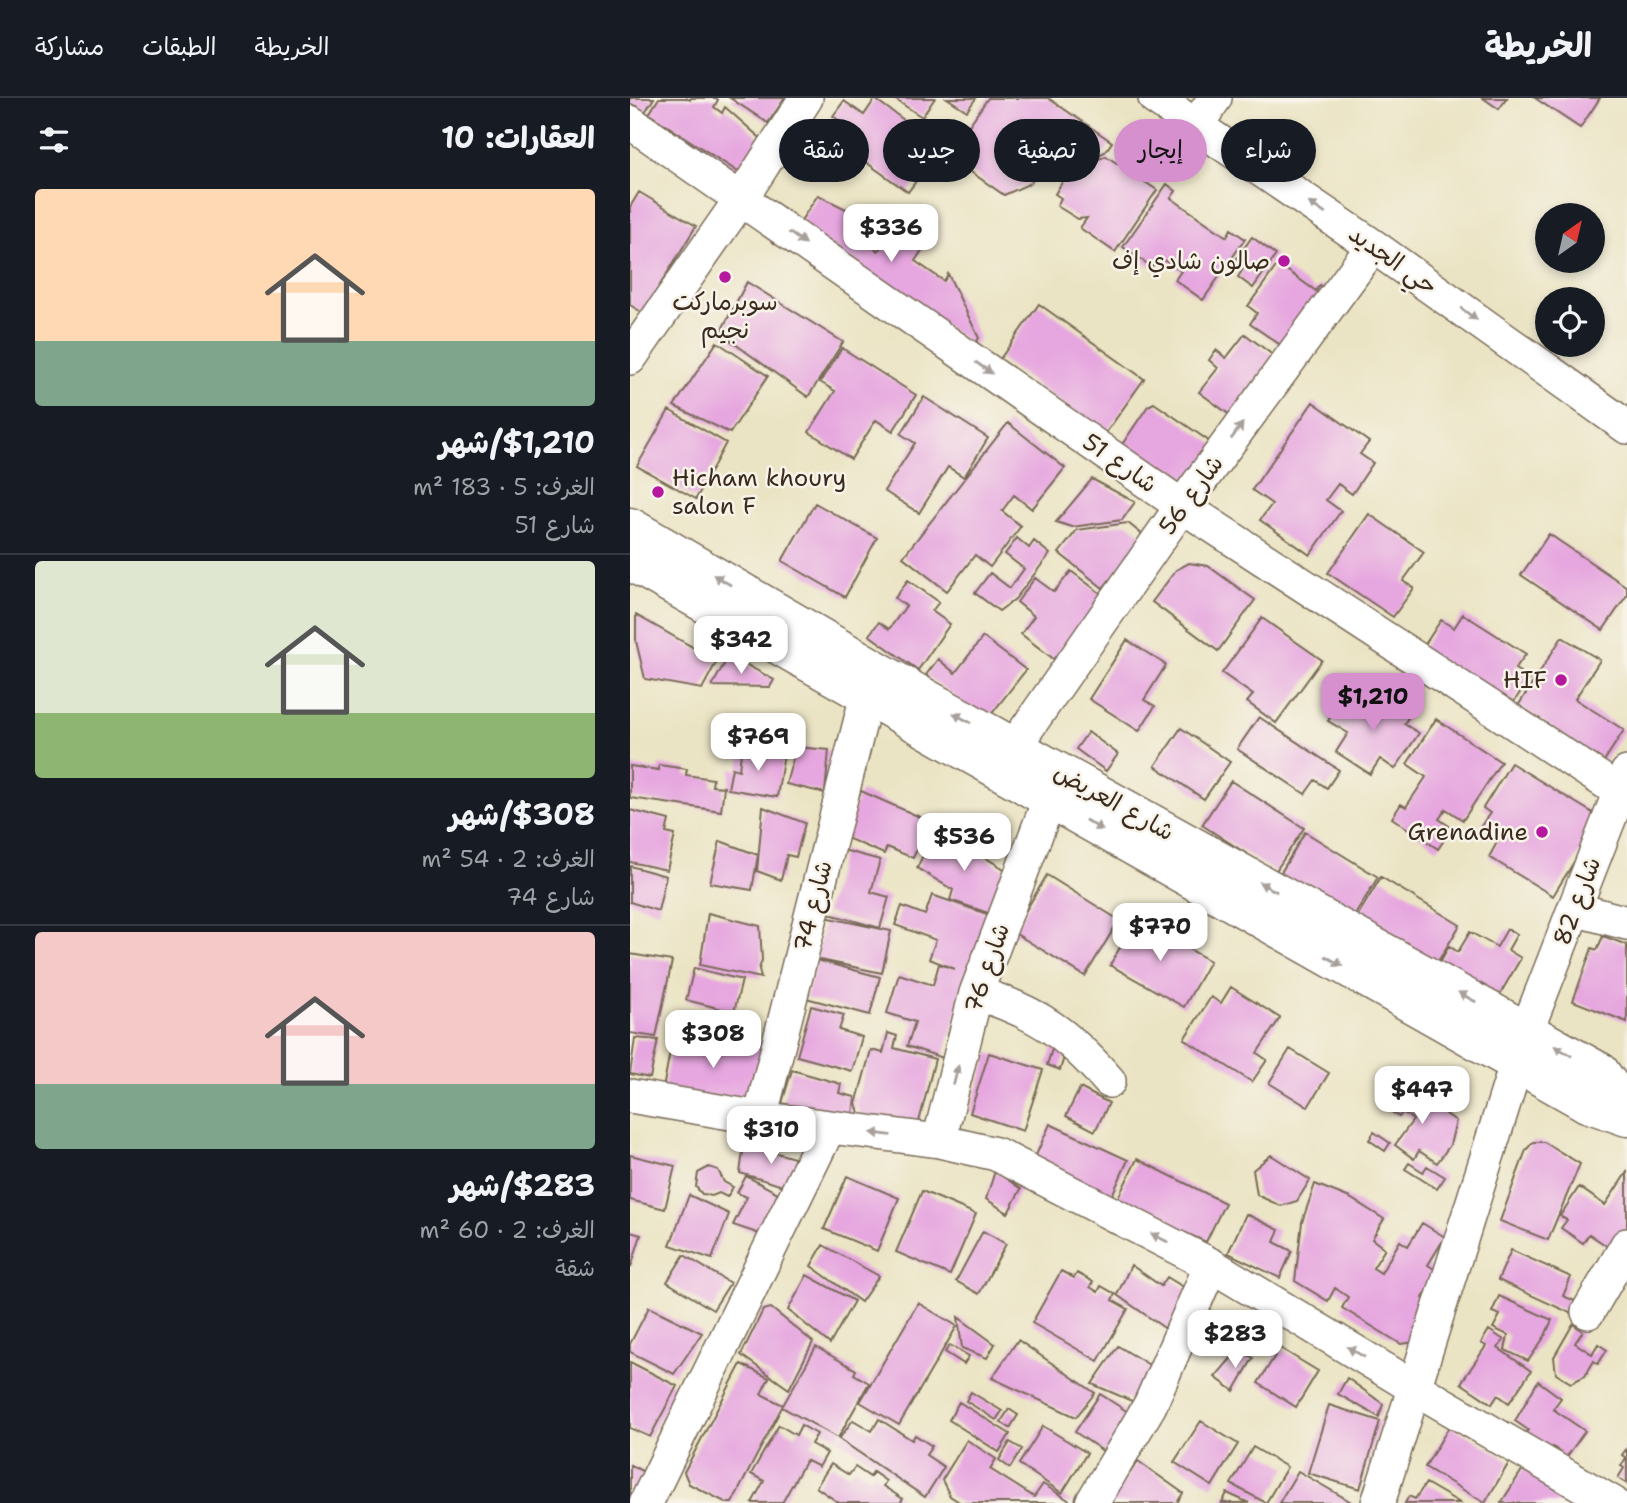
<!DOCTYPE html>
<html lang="ar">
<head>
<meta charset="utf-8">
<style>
  :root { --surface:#171b24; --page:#20242c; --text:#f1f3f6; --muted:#9ea1a6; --line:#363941; --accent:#d690ce }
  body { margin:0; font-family:"Shantell Sans","Playpen Sans Arabic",sans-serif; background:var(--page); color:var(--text); direction:rtl; height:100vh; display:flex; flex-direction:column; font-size:26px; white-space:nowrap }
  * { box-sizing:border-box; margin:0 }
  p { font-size:23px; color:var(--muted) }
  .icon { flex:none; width:38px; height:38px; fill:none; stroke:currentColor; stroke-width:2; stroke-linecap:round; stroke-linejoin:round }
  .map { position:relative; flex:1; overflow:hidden; direction:ltr }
  .side { display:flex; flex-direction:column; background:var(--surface); width:630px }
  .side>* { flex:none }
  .banner { position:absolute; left:21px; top:21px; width:665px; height:63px; direction:rtl; display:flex; gap:14px }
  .needle { width:46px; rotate:34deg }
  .controls { position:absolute; left:905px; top:105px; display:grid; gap:14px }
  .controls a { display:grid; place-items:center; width:70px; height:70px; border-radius:50%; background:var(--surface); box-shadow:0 4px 10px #0003; font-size:35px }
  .price { position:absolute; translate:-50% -60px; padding:0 16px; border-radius:14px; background:#fff; color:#222; font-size:23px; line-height:46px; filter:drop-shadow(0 2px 4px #0008) }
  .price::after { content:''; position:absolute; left:50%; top:42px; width:21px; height:16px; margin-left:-10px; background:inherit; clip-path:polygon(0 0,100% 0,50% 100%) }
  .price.active { background:var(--accent); color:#111 }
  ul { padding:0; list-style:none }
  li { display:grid; align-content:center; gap:14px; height:371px; padding:0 35px }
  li+li { border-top:2px solid var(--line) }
  li span { display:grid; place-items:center; height:217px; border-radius:7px; color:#555 }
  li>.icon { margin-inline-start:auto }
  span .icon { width:126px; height:126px; fill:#fffc; stroke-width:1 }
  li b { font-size:30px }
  h2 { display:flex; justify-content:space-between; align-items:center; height:84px; padding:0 35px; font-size:30px }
  .pill { padding:0 24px; border-radius:32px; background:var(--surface); box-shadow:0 4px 10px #0003; font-size:24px; line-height:63px }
  .pill.active { background:var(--accent); color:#111 }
  header { display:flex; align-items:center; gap:42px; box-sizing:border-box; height:98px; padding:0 35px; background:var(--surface); border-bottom:2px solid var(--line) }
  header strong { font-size:33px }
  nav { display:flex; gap:38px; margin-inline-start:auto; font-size:24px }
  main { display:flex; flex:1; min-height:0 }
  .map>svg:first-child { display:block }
</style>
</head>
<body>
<header>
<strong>الخريطة</strong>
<nav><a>الخريطة</a><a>الطبقات</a><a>مشاركة</a></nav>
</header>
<main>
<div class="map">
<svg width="997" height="1405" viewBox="0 0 997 1405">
  <rect width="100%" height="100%" fill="#f7f3e8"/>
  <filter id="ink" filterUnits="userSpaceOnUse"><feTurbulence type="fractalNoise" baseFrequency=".0143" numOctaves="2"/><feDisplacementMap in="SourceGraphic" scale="14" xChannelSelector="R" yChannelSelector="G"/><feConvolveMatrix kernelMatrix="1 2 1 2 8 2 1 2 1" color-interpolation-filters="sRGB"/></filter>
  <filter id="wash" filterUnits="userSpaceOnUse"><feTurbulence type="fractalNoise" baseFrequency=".00686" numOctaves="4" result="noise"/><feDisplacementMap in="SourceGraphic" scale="28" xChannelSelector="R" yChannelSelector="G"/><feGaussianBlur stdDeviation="1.57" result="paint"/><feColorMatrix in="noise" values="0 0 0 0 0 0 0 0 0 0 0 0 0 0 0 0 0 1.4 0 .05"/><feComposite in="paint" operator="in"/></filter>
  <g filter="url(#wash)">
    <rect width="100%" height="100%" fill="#ebe4c4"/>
    <g id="blocks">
      <path fill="#e6a6df" d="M0 0H24L15 14 0 5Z
        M29 0H56L60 2 61 0H86L88 2 84 9 92 15 95 9 137 46 116 79 19 16Z
        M100 0H155L138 25Z
        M263 0H305L292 19Z
        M317 0H346L337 13Z
        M358 0H418L482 44 475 54 442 69 419 55 401 85 374 97 318 58Z
        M853 0H877L869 11Z
        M905 0H970L950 30Z
        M245 1 311 49 278 94 216 50 226 35 203 18 214 3 234 17Z
        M476 58 527 92 485 154 450 130 457 120 448 121 427 108 431 100 425 96 437 76 443 72 449 74 452 68 459 73 464 63Z
        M537 86 546 93 541 100 597 139 601 131 615 141 573 202 545 182 551 173 529 159 522 169 493 149Z
        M9 94 66 128 13 215 0 207V109Z
        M188 97 238 122 227 137 248 153 264 129 300 140 285 163 314 183 318 176 349 240 344 248 168 127Z
        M622 139 646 157 623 190 608 179 613 171 604 164Z
        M648 166 686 193 690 187 697 191 655 250 620 226 627 215 618 208Z
        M117 184 213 244 178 299 90 235Z
        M409 206 514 281 475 336 370 261Z
        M615 236 644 258 600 317 569 294 588 270 579 262 586 252 596 260Z
        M87 244 138 278 100 335 44 308Z
        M212 250 286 297 263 333 246 322 221 361 179 334 205 293 190 284Z
        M294 299 358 340 334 379 318 369 289 415 254 393 285 345 271 336Z
        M683 304 739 344 730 356 743 365 722 396 708 386 696 402 711 413 680 457 630 422 642 406 622 392Z
        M524 305 586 348 552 388 540 379 538 383 489 351 518 308Z
        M39 312 96 345 66 401 7 368Z
        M378 325 435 370 402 411 384 397 372 413 391 428 360 469 345 457 317 493 273 459Z
        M462 381 505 404 492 422 442 429 426 424Z
        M185 405 247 440 215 499 152 463Z
        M739 416 794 454 773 483 784 490 763 519 698 475Z
        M498 425 514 438 473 490 429 455 447 432Z
        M919 436 997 489V497L973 532 891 477Z
        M387 440 399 450 404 443 420 456 385 501 369 513 345 495 360 475 380 490 394 471 375 456Z
        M559 465 578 468 625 502 588 553 522 504 546 472Z
        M441 473 474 498 425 562 391 536 404 518 387 504 405 480 424 494Z
        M278 482 309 504 302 513 320 526 288 572 239 537 249 524 259 531 276 508 265 500Z
        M833 516 896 556 885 571 900 580 879 611 790 554 811 522 824 530Z
        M6 517 87 563 72 591 15 581 6 543Z
        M632 520 692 562 646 625 617 604 623 597 592 575Z
        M353 539 396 572 356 623 296 577 308 561 325 575Z
        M932 539 970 562 945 601 994 632 974 663 888 608Z
        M497 542 536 567 514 602 525 608 509 633 459 601Z
        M99 557 144 582 140 589 82 588Z
        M746 596 779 618 774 626 789 635 765 671 750 661 740 676 706 654 718 635 698 623 712 601 724 609 730 600 739 607Z
        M629 619 709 672 697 690 685 682 675 696 607 651Z
        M806 621 871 664 833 722 816 711 809 721 822 730 808 751 762 720 771 706 776 709 796 679 777 666Z
        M551 630 600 664 574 701 525 668Z
        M458 634 488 656 476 673 446 651Z
        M120 649 154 656 147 699 98 691 102 670 109 672 111 655 119 656Z
        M166 649 199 652 195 695 156 686Z
        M881 665 971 720 923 798 859 759 870 739 851 728 860 715 853 710Z
        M29 667 57 671 56 677 83 681 82 688 94 689 91 713 0 700V668L29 672Z
        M601 683 674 730 645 774 572 727Z
        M231 693 299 723 283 760 257 749 254 756 212 738Z
        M133 709 175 725 166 759 157 757 151 782 127 773Z
        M0 712 39 722 36 735 45 737 37 772 0 764Z
        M306 730 379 774 364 817 320 802 323 792 287 770Z
        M675 734 748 779 719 827 646 783Z
        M90 743 128 757 122 792 80 785Z
        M213 752 250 762 241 794 259 799 250 830 196 815Z
        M0 768 36 778 28 813 0 804Z
        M417 777 489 822 455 878 383 834Z
        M751 779 830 827 801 875 722 827Z
        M302 797 366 819 339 875 313 960 277 948 285 924 257 915 269 876 303 887 309 866 325 871 299 861 306 842 265 827 272 808 295 817Z
        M78 815 130 828 132 862 129 871 131 880 70 867Z
        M195 819 261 833 252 875 186 861Z
        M506 821 580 863 554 909 480 867Z
        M877 831 887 836 878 852 891 860 866 903 807 869 819 848 828 854 840 834 867 849Z
        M973 838 997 847V924L943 903 962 850 967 852Z
        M0 856 42 863 26 939 0 935Z
        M186 862 250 879 240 917 176 900Z
        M64 870 112 882 104 914 56 902Z
        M601 889 650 920 627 955 637 962 622 984 554 941 581 899 591 905Z
        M181 908 214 917 209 932 232 939 222 973 167 958Z
        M45 927 67 931 66 938 110 947 111 939 134 944 122 1013 32 996Z
        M258 935 267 938 264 950 305 961 289 1024 233 1025 226 1006 241 952 253 955Z
        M5 940 28 942 20 980 0 976Z
        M425 942 438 946 430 972 417 967Z
        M660 951 699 975 678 1009 639 985Z
        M359 955 413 972 393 1033 340 1015Z
        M162 972 211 986 209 995 225 999 222 1024 152 1005Z
        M450 990 479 1005 465 1033 436 1018Z
        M782 992 826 1023 820 1047 807 1065 789 1053 784 1061 765 1047 783 1022 773 1014 769 1019 753 1008 763 993 775 1002Z
        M420 1026 498 1062 480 1102 402 1066Z
        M744 1034 760 1045 755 1053 739 1042Z
        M903 1044H914L950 1066 918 1142 870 1123 896 1052Z
        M114 1046 175 1063 163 1091 110 1075Z
        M0 1057 45 1068 35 1111 0 1102Z
        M641 1057 680 1082 667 1103 651 1108 627 1097 623 1072Z
        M507 1061 595 1105 576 1144 556 1135 551 1144 483 1110Z
        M779 1065 793 1074 797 1068 815 1079 807 1091 775 1071Z
        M79 1069 88 1072 94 1084 103 1089 97 1099 89 1095 82 1098 72 1096 66 1089 68 1075Z
        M365 1073 391 1091 378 1115 356 1101Z
        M997 1074V1144L990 1157 959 1136 953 1145 931 1130 937 1122 930 1118 949 1089 975 1107Z
        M116 1078 159 1101 136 1138 103 1127 117 1099 107 1095Z
        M217 1078 269 1100 247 1153 194 1131Z
        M685 1086 720 1100 754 1121 742 1141 755 1151 743 1170 751 1175 770 1143 778 1148 792 1125 815 1139 798 1167 809 1174 793 1200 797 1203 790 1215 799 1220 785 1244 771 1246 712 1210 718 1199 705 1190 698 1203 665 1183 672 1124Z
        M292 1093 346 1116 320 1177 266 1154Z
        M59 1097 99 1116 82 1161 40 1147Z
        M616 1116 649 1132 644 1144 662 1153 650 1180 598 1155Z
        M353 1133 376 1146 349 1196 326 1183Z
        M0 1134 11 1137 1 1169H0Z
        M193 1147 249 1178 231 1204 181 1168Z
        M881 1152 941 1179 933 1198 945 1203 940 1215 868 1182Z
        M54 1157 100 1185 83 1212 37 1184Z
        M501 1167 531 1188 537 1179 563 1195 543 1236 487 1197Z
        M431 1173 444 1180 447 1175 463 1184 460 1189 468 1194 471 1188 485 1196 482 1202 498 1211 468 1263 402 1225Z
        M177 1177 224 1203 200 1246 158 1212Z
        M869 1198 922 1222 915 1238 898 1263 875 1252 878 1237 863 1230 870 1217 862 1214Z
        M288 1205 327 1228 269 1327 230 1304Z
        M19 1209 72 1235 44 1276 0 1254V1246Z
        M141 1210 183 1244 159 1291 111 1257 133 1212Z
        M328 1219 365 1246 357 1260 332 1250Z
        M943 1226 953 1233 945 1245 962 1256 968 1246 977 1252 968 1266 964 1263 955 1278 941 1285 926 1276 924 1259Z
        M859 1232 874 1242 868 1250 901 1273 879 1305 868 1297 862 1306 831 1285 856 1248 851 1245Z
        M388 1242 465 1295 446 1319 362 1280Z
        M320 1247 339 1258 334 1266 315 1254Z
        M488 1248 531 1274 511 1307 462 1286Z
        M186 1249 226 1272 224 1276 239 1285 208 1340 152 1309Z
        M650 1250 688 1273 666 1309 628 1285Z
        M609 1251 623 1260 604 1293 585 1279Z
        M0 1264 47 1288 20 1339 0 1330Z
        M111 1266 139 1280 131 1296 153 1307 102 1405H97L59 1386 54 1374Z
        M717 1280 753 1306 749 1319 708 1296Z
        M908 1283 931 1300 923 1311 955 1333 933 1364 923 1358 927 1352 923 1349 918 1356 893 1339 898 1332 885 1323Z
        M341 1294 372 1313 366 1322 336 1303Z
        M470 1296 501 1316 476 1355 445 1334Z
        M329 1304 380 1336 369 1354 319 1322Z
        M699 1307 750 1323 730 1391 678 1375Z
        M379 1311 388 1317 380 1330 371 1324Z
        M249 1321 282 1342 285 1337 302 1348 296 1357 314 1369 295 1399 209 1341 223 1322 242 1333Z
        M571 1323 608 1346 582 1388 544 1364Z
        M149 1327 166 1337 171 1327 187 1336 181 1346 197 1355 189 1369 176 1362 152 1405H122L134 1383 121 1376Z
        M820 1327 880 1363 855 1405 795 1369Z
        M413 1328 457 1355 432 1395 389 1366Z
        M337 1342 366 1361 360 1371 404 1399 413 1386 443 1405H331L320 1398 312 1382Z
        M380 1344 392 1351 380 1370 369 1362Z
        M623 1349 657 1369 636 1405 601 1386Z
        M997 1350V1386L988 1380 994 1370 991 1368 996 1360 992 1357Z
        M508 1363 553 1395 547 1405H479Z
        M898 1363 956 1405H871Z
        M201 1366 219 1377 225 1369 240 1379 243 1374 256 1383 253 1388 273 1401 270 1405H209L186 1389Z
        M0 1367 14 1374 0 1399Z
        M668 1373 723 1405H649Z
        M796 1385 830 1405H775L779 1398 785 1401Z
        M597 1395 619 1405H592Z"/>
    </g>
  </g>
  <g filter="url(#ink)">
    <use href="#blocks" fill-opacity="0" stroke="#796b58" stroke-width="2"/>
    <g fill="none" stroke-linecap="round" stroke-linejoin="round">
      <g stroke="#796b58" stroke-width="36">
        <path id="minor" d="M525 0 743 148 997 329
          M0 24 552 408 989 693
          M566 28 585 0
          M0 260 111 101 176 0
          M384 649 552 408 743 148
          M944 811 997 825
          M346 895C407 914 437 935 479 983
          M0 998 130 1020 309 1043 366 1056 581 1167 785 1290 983 1405
          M130 1020 237 597
          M309 1043 346 895 419 702
          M958 1214 997 1147
          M16 1405 199 1029
          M462 1405 520 1307 581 1167
          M748 1405 897 932 997 675"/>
      </g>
      <g stroke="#796b58" stroke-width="41">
        <path id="major" d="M0 429 288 596 970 974
          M0 463 957 1005"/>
      </g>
      <g stroke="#796b58" stroke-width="41">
        <path id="highway" d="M970 974 983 992 997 1002
          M957 1005 997 1019"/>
      </g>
      <use href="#minor" stroke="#fff" stroke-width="33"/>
      <use href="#major" stroke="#fff" stroke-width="38"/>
      <use href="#highway" stroke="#fff" stroke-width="38"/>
    </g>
    <defs><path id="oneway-solid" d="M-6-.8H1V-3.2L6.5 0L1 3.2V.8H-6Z" transform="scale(1.75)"/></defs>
    <g fill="#a79f9a">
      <use href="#oneway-solid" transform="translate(687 110) rotate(-146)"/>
      <use href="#oneway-solid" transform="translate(167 140) rotate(35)"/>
      <use href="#oneway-solid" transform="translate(839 216) rotate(36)"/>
      <use href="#oneway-solid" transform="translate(354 270) rotate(35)"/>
      <use href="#oneway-solid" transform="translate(607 333) rotate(-54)"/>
      <use href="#oneway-solid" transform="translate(92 482) rotate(-150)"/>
      <use href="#oneway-solid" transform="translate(332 620) rotate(-151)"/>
      <use href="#oneway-solid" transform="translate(464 727) rotate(30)"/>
      <use href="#oneway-solid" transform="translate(638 789) rotate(-151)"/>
      <use href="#oneway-solid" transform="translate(704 863) rotate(30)"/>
      <use href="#oneway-solid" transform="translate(837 899) rotate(-151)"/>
      <use href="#oneway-solid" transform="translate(933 953) rotate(-150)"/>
      <use href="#oneway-solid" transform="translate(326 977) rotate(-76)"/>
      <use href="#oneway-solid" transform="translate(251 1036) rotate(-173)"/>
      <use href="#oneway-solid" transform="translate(530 1140) rotate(-153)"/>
      <use href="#oneway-solid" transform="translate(726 1254) rotate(-149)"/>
    </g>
  </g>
  <g fill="#b5179e" stroke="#f7f3e8" stroke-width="2.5">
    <circle cx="654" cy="163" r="7"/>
    <circle cx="95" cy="179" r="7"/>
    <circle cx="28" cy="394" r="7"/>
    <circle cx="931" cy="582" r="7"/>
    <circle cx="912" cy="734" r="7"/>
  </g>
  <g text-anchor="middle" stroke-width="5" stroke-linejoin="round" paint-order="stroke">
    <g font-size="24" fill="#3b2a1e" stroke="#f7f3e8">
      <text transform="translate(763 162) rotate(35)" y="8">حي الجديد</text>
      <text transform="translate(490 365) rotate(35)" y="8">شارع 51</text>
      <text transform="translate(561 397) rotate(-54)" y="8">شارع 56</text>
      <text transform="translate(484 704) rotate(29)" y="8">شارع العريض</text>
      <text transform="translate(947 803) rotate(-69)" y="8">شارع 82</text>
      <text transform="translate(183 808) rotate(-76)" y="8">شارع 74</text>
      <text transform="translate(357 870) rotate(-71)" y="8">شارع 76</text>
    </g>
    <g font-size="24" fill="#3b2a1e" stroke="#f7f3e8" text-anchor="end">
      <text x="640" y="171">صالون شادي إف</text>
      <text x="95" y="212" text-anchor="middle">سوبرماركت<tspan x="95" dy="28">نجيم</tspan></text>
      <text x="42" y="388" text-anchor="start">Hicham khoury<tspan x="42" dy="28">salon F</tspan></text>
      <text x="917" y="590">HIF</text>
      <text x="898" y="742">Grenadine</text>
    </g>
  </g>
</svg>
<div class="controls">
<a><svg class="needle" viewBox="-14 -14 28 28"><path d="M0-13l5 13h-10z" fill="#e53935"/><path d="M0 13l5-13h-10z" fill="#9ea1a6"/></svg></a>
<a><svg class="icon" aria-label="locate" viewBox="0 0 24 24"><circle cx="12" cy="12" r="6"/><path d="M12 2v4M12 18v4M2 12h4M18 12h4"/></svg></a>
</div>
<b class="price" style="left:261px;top:166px">$336</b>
<b class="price" style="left:111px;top:578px">$342</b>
<b class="price active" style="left:743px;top:635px">$1,210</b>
<b class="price" style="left:128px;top:675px">$769</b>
<b class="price" style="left:334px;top:775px">$536</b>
<b class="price" style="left:530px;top:865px">$770</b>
<b class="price" style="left:83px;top:972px">$308</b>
<b class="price" style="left:792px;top:1028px">$447</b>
<b class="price" style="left:141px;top:1068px">$310</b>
<b class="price" style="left:605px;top:1272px">$283</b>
<div class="banner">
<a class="pill">شراء</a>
<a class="pill active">إيجار</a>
<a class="pill">تصفية</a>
<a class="pill">جديد</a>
<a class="pill">شقة</a>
</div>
</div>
<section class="side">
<h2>العقارات: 10<svg class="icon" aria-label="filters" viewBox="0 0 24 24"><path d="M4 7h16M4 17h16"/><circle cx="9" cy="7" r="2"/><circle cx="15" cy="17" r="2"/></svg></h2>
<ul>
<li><span style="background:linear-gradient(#ffd9b3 70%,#7fa58c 0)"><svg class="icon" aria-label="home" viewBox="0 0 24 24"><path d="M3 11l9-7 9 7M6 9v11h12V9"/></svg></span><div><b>$1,210/شهر</b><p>الغرف: 5 · 183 m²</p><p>شارع 51</p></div></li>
<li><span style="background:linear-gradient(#dfe7d0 70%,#8fb573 0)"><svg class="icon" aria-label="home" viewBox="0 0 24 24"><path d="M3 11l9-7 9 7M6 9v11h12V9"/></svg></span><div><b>$308/شهر</b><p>الغرف: 2 · 54 m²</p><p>شارع 74</p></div></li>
<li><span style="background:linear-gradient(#f6c9c9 70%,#7fa58c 0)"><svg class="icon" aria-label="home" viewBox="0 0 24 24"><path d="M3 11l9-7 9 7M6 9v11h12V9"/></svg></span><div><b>$283/شهر</b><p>الغرف: 2 · 60 m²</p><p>شقة</p></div></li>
</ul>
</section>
</main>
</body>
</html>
